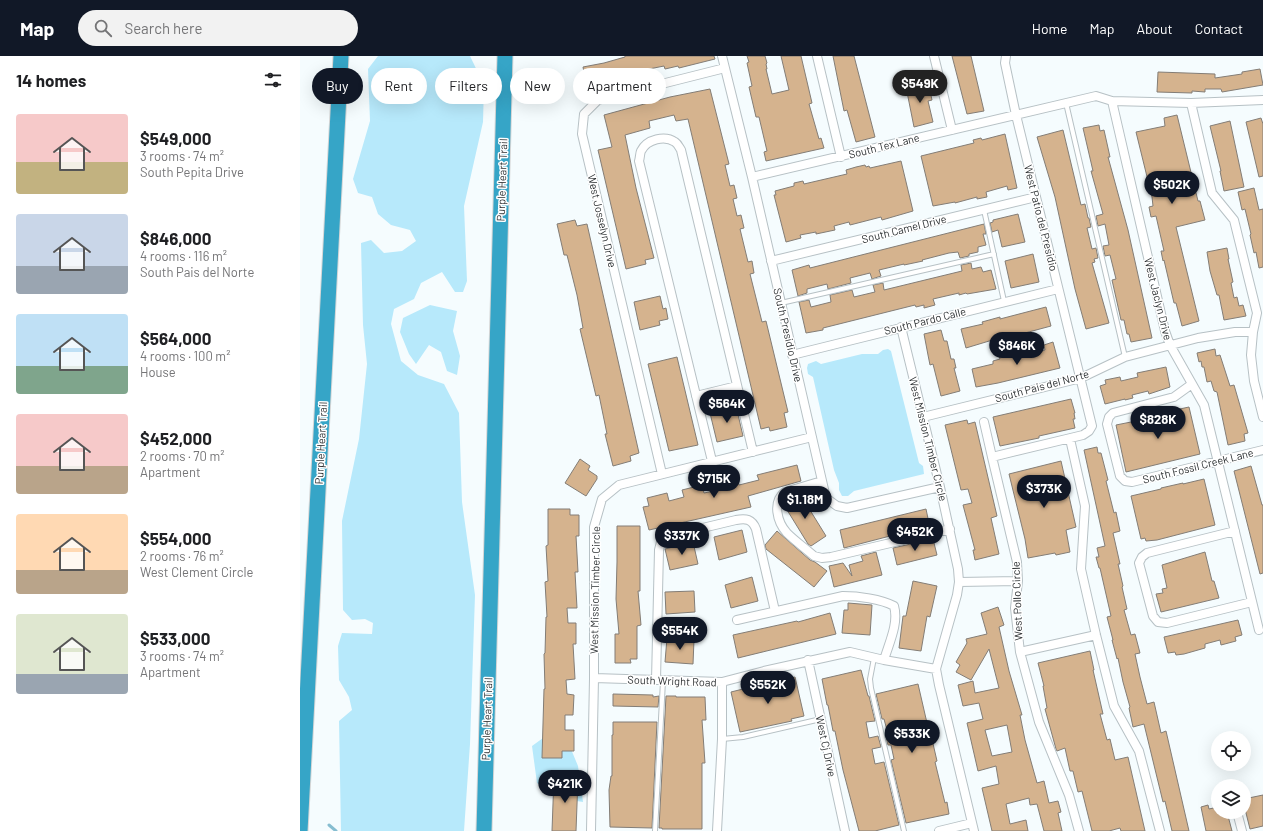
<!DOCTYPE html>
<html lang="en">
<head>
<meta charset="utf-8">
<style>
  :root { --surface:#fff; --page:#f2f2f2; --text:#202124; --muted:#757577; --accent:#111827 }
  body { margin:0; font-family:Barlow,sans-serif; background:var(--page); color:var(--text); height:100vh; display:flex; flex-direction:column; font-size:15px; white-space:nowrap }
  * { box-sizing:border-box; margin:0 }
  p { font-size:13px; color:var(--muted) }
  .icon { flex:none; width:22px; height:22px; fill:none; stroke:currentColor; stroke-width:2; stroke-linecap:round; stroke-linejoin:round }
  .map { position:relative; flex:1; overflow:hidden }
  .details { display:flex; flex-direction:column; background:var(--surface); width:300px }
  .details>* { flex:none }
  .top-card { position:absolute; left:12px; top:12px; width:380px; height:36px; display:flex; gap:8px }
  .controls { position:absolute; left:911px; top:675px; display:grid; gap:8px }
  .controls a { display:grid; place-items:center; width:40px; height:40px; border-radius:50%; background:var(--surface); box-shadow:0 4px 16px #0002; font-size:20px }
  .price { position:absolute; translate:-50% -34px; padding:0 9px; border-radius:14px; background:var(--accent); color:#fff; font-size:13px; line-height:26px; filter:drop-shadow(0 1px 2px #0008) }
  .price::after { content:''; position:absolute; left:50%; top:24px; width:12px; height:9px; margin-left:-6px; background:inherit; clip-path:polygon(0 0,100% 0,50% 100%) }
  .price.active { background:#222; color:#fff }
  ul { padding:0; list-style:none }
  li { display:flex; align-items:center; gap:12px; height:100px; padding:0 16px }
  li span { display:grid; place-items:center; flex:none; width:112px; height:80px; border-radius:4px; color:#555 }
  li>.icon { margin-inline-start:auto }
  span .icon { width:48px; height:48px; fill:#fffc; stroke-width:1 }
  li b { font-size:17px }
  h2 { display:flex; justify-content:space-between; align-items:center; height:48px; padding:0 16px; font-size:17px }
  .chip { padding:0 14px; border-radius:18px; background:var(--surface); box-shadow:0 4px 16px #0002; font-size:14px; line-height:36px }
  .chip.active { background:var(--accent); color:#fff }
  header { display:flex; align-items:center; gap:24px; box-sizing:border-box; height:56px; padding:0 20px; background:var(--accent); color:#fff }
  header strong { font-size:19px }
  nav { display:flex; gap:22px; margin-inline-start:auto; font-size:14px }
  .search { width:280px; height:36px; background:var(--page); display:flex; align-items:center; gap:10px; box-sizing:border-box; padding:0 14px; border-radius:22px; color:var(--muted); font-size:15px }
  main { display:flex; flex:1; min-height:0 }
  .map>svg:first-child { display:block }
</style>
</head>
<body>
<header>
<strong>Map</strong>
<div class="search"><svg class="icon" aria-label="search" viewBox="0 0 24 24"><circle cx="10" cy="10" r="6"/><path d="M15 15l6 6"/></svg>Search here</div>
<nav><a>Home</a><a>Map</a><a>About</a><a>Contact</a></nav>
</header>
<main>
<section class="details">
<h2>14 homes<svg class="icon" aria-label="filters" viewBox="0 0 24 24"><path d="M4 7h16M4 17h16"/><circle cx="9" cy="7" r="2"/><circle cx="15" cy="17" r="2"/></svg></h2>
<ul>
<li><span style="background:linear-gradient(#f6c9c9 60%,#c2b280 0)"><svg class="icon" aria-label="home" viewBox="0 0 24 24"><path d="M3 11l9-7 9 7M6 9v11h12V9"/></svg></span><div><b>$549,000</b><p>3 rooms · 74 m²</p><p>South Pepita Drive</p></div></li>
<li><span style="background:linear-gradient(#c9d6e8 65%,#9aa5b1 0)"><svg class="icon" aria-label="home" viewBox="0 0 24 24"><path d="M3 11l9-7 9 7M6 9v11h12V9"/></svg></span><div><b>$846,000</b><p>4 rooms · 116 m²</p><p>South Pais del Norte</p></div></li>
<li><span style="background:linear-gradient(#bfe0f5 65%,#7fa58c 0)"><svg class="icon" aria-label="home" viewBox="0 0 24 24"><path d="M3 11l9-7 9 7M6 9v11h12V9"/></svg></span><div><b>$564,000</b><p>4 rooms · 100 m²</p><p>House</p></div></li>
<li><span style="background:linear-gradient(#f6c9c9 65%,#b9a48a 0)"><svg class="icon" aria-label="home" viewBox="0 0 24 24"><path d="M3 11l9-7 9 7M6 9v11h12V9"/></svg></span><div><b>$452,000</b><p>2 rooms · 70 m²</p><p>Apartment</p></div></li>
<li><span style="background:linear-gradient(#ffd9b3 70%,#b9a48a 0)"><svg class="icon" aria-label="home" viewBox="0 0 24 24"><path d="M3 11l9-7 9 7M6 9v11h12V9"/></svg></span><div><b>$554,000</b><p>2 rooms · 76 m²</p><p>West Clement Circle</p></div></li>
<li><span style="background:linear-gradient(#dfe7d0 75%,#9aa5b1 0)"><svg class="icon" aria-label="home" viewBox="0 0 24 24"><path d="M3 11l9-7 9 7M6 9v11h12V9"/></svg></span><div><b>$533,000</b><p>3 rooms · 74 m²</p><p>Apartment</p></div></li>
</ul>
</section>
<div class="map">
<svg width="963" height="775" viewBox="0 0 963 775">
  <rect width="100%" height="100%" fill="#f5fcfe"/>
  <path fill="#b7e9fb" d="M78 0H170L184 29 183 66 164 150 167 225 163 236H155L142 216 121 227 114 243 94 253 91 268 101 305 118 319 144 328 159 357 162 446 175 539 170 688 164 775H41L39 665 52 654 49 641 39 624 38 590 42 577 72 578 73 567 65 563 52 564 43 554 42 465 59 383 67 308 63 269 61 187 71 184 84 197 102 195 116 185 110 174 91 169 78 158 72 141 58 137 53 123 70 65 68 13Z
    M130 249 157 255 153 275 160 300 157 319 147 315 141 296 129 289 116 308 109 298 100 276 103 262Z
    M588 293 591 295 619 407 623 410 624 418 554 435 548 440H542L539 434V427L534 414 513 321 508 318 507 312 508 308 516 305 521 308 562 298H578L583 294Z
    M261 669 278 710 283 746 258 742 237 727 232 690Z"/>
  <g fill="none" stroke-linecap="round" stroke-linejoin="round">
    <path stroke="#86bdd0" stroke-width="3" d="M29 769 36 775"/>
  </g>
  <path fill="#d5b38e" stroke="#837d76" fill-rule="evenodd" d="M325 0H414L415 3 379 12 378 10 365 13 364 10 324 18 325 20 308 24 286 27 283 11 304 7 325 1Z
    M447 0H465L467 7 466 8 467 13H466L472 38 489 34 481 0H501L512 47 509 48 519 83 521 82 524 92 466 105 464 96 467 95 459 61H456L449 31 452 30 447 7 449 6Z
    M533 0H554L575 81 556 86 547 54 544 55Z
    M652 0H671L684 55 667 58Z
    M960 13 963 29 922 36 921 33H905V36L892 35V37L857 36 858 16 915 18V22L942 18V16Z
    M623 26 625 36 630 35 632 44 628 45 633 66 614 71 606 31Z
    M410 33 429 108 425 109 430 130 434 129 437 142 433 143 437 160 441 159 444 172 440 173 448 206 452 205 454 217 450 218 462 266 466 265 488 356 484 357 487 371 470 375 469 371 461 373 388 63 376 65 374 59 349 65 350 72 325 79 336 132 354 202 345 204 346 208 326 213 298 94 312 91 304 59 370 41Z
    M877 59 898 145H900L905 164 876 171 899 265 882 270 876 247H874L864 204 863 205 861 195H864L856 160 851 161 849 151 853 150 852 141 836 76 865 70 864 62Z
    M961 62 963 68V120L959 121 946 66Z
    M930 65 944 131 924 135 920 115H921L910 70Z
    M799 69 800 75 804 74 810 101H808L828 174 852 282 831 286 829 278H827L824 264H821L812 224 816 223 810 199 805 200 803 190 809 189 805 168 798 170 796 160 803 158 791 115H793L783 72Z
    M763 74 781 149 785 148 788 162H789L791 171 787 172 792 193 796 192 798 202 794 203 795 206 792 207 809 267 786 273 775 233 755 141 737 81Z
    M705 78 717 132 708 134 707 130 686 136 687 141 677 143V141L655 147V146L633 150 621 100 674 87 673 84 681 82 682 84Z
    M601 105 613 155 582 164 581 161 550 169 549 166 534 170 535 174 516 178V176L500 179 501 182 486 186 474 139H476L475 135 494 130V127L503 125 504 128 547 118 546 114 556 111 565 109 566 111 569 110 570 112Z
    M954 132 959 154 963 153V211L959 212 956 196 954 197 950 179 951 178 945 153 942 154 938 136Z
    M718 158 725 186 702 191 698 174 692 176 690 167 693 166V164Z
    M275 164 277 170 287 168 339 397 330 400 331 405 313 410 305 378H307L299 339 296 340 280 273 283 272 277 239 267 199H264L257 168Z
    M684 168 686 178H683L686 189 678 191V196L669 198V200L660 202 658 196 649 197 622 204 623 205 604 209V208L579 214 581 220 572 223 570 217 550 222 551 227 528 233 527 228 507 233V237L498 240 492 214 509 209 510 212Z
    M927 192 929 203H928L933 226 931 227 934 242 937 241 939 250 943 249 946 260 924 264 919 239H917L910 215 907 196Z
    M733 198 739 226 711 232 705 205Z
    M671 207 672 213 681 211 683 216 691 214 696 233 667 238 666 237 659 239V237L633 243 635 249 624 252V249L616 251 615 249 523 272V274L506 277 499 246 509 244 511 251 531 246 530 239 552 234 554 241 575 236 573 229 583 227 584 234 662 215 661 209Z
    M360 240 363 253 366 252 368 263 359 265 360 269 340 274 334 246Z
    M746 251 751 270 710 281 709 279 666 292 661 273 683 268 682 266 700 261V263Z
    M641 274 644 285H647L651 303H654L656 312H654L660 335 641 340 633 308 630 309 628 299 624 278Z
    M753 286 760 312 698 327 676 331 672 313 693 308V305L700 303 698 298 722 294 724 299 745 294 744 289Z
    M915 293 916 300 920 299 930 330 934 329 948 377 944 378 945 385 928 389 917 336 914 335 911 325 907 326 904 311H902L901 305 899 306 897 297Z
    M377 301 398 389 369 395 348 308Z
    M866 311 870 331 849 338 848 335 832 339 833 342 825 344V343L805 348 800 330 806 328 805 324 820 321 821 325 838 321 837 317Z
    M771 343 775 357H774L775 363H773L775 372 739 380V382L700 390 693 361Z
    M436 350 443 380 417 386 410 357Z
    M889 351 900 398 826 416 816 369 866 359V356Z
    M667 364 668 368 675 366 697 460 691 462 699 498 675 504 673 494H675L663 449 672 447 668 433 661 434 645 369Z
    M797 391 798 397H801L808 424 806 425 814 457 816 456 820 475 813 477 820 508H818L823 530 822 531 827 553 824 554 831 579 835 578 840 597 835 598 840 621 847 648 854 646 861 677 866 675 889 775H872L865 745 863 746 844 668 833 671 829 652 830 651 823 626 818 602 817 603 812 584H813L807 561 811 560 800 512H799L796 501H799L797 492 805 490 784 394Z
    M280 403 290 410 288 414 297 420V423L286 440 265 427Z
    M761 405 776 471 766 474 770 496 756 499 755 497 728 502 725 483 709 418Z
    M497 409 501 425 448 440 451 451 349 474 343 451 349 450 347 442 367 437 369 445 384 441 382 434 402 429 404 437 419 434 417 426 437 421 439 429 459 424 457 419Z
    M951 410 962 449H963V517L960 518 934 415Z
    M904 423 915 469 857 484 846 485 845 482 841 483 831 440 861 433V432L883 427V428Z
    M500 438 526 480 511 490 508 488 484 449Z
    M248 453H270V459H279V480H276L278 516H275L277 552H267L268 567H276V588H273L275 623 266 624 267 638 274 639 273 659H265V674H274V695H262V702H242L244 633H245L244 598 245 597 246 561H247L245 526 248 525 246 490 248 489Z
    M626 453 630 472 590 481V480L544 492 540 474Z
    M317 470H340V535H338L341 569 337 570V603H330L331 607H315V578H319L316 543 317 506Z
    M442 474 447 496 419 504 414 481Z
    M477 475 510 504 515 506 527 515 514 531 466 493 465 489Z
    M633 483 637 499 597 509 593 492Z
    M393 486 398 508 370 514 365 493Z
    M576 496 582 519 534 531 529 510 543 507 552 520 549 509 563 505 561 500Z
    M905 496 912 525H914L919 542 861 556 856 538 863 537 862 533 867 532 862 509Z
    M452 521 458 545 431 552 425 529Z
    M613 525 637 530 630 561 627 560 621 595 599 592 603 560H606Z
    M394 535 395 556 366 558 365 536Z
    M548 547 572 549 570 579 542 577 544 554H548Z
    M698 551 704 569 699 571 709 615 722 659H720L725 684 737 727 744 725 749 747 758 745 761 756 758 757 762 775H744L737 748 730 749 729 742 706 748 710 768 726 764 728 775H692L682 732 699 728 696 710 678 715 667 667 683 663 679 647 663 650 658 629 673 625 675 637 699 632 689 593 671 624 656 616 660 609 656 606 667 587 666 583 687 578 681 557ZM707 669 712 696 692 700 685 674Z
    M530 557 536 578 438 602 433 579 497 565 498 566Z
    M938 564 942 579 935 581 936 585 921 589 920 584 905 588V592L884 598 876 599 875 596 868 597 864 581Z
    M367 582 394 584 393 608 365 606Z
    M790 595 794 614H793L803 658H800L807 684 810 683 815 704 828 701 845 775H821L820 772 809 775H792L782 735 778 736 773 715H770L765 692 757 695 756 693 745 653 747 652 743 630H744L738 607Z
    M561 614 568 640H569L575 665 566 666 569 682 578 680 581 691 572 693 575 708 584 706 599 769 575 775H559L543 714 535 675H533L528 649H527L522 623Z
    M495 621 504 660 491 663 492 665 440 676 431 636 443 633V634Z
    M618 628 627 667 628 666 637 705 635 706 645 747 647 746 649 758 606 767 591 704 594 703 591 689H588L585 678H588L584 663H582L576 638Z
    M313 638 353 639V641L359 640 358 651 313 650Z
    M366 640H376V641H405L406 664H402L405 707H402V773H362V772H359Z
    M313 666H357L352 772 310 771 309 734 311 720H312V679H313Z
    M254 720 278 722 276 775H252Z
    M963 739V770L950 773 944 749V743Z
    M908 749 909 753 918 751V756H927L932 775H906L901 751Z"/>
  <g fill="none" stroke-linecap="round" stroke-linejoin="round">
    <g stroke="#b7c1c5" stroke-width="6">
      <path id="service" d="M766 47 825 301
        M684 154 704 245
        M481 247 694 198
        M574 602 570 623 571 632 604 775
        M422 683 443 681 521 663
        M355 775 363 625"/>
    </g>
    <g stroke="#b7c1c5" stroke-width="10">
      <path id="minor" d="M422 0 452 121 526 442 537 450 547 452 640 431
        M517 0 541 101
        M634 0 652 74
        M812 45 865 275 870 289 904 349 959 574
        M891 47 912 137 934 164 957 257 953 276 951 299 954 325 963 361
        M452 121 796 40 812 45 891 47 963 44
        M471 205 736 141
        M601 271 640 431 658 513 659 526 657 539 636 613 639 629 674 775
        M492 299 758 233
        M892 328 874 341 813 357 809 361 807 368 820 420 825 425 832 426 963 394
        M396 340 437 330
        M623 361 781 322 825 301 898 282 935 276H953
        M684 366 692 401 783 379 789 375 792 370 716 59 705 7 706 0
        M770 383 785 450 781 513 796 579 814 650 839 695 860 775
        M692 401 717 506 718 525 715 552 720 596 739 666 769 739 779 775
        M412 405 339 105C340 102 340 97 341 95 347 83 365 79 375 86 378 88 379 91 381 94L453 396
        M362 418 282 78 284 58 298 44 425 12
        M522 425 485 436C472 446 477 466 487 477 495 485 505 492 514 500L522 502 531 501 650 473
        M935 475 847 497 842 501 839 507 853 560 858 566 867 567 952 546
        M659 526 718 525
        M437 564 543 540C558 540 581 543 594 550 599 567 589 587 584 604
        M357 569 393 571
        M720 596 796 579
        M508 604 545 775
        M294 622 422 626 464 615 550 596 584 604 636 613
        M356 624 359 494 361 486 369 480 436 464C446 462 452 463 456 473L475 555
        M937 756 942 775
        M291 775 294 622V471L302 443 319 429 512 381
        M417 775 422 683V626
        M639 775 672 767"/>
    </g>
    <g stroke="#d5d6d6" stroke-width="17">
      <path id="motorway" d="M0 775 41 0
        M184 775 205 0"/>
    </g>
    <use href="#service" stroke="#fff" stroke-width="4"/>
    <use href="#minor" stroke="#fff" stroke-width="8"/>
    <use href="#motorway" stroke="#36a5c7" stroke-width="15"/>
  </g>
  <g text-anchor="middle" stroke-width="3" stroke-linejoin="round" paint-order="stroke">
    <g font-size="11" fill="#2e3234" stroke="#fff">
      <text transform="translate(584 90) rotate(-14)" y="4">South Tex Lane</text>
      <text transform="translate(202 124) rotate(-88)" y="4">Purple Heart Trail</text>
      <text transform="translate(741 162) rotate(76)" y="4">West Patio del Presidio</text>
      <text transform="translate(302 165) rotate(77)" y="4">West Josselyn Drive</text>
      <text transform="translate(604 173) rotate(-14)" y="4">South Camel Drive</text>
      <text transform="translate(858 243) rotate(76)" y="4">West Jaclyn Drive</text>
      <text transform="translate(625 265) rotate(-14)" y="4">South Pardo Calle</text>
      <text transform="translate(488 279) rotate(77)" y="4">South Presidio Drive</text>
      <text transform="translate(742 330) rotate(-15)" y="4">South Pais del Norte</text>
      <text transform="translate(628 383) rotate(76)" y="4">West Mission Timber Circle</text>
      <text transform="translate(21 387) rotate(-87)" y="4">Purple Heart Trail</text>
      <text transform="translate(898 410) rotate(-14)" y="4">South Fossil Creek Lane</text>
      <text transform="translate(295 534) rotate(-89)" y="4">West Mission Timber Circle</text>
      <text transform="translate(717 545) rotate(-92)" y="4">West Pollo Circle</text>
      <text transform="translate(372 625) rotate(2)" y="4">South Wright Road</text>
      <text transform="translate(187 663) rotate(-88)" y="4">Purple Heart Trail</text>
      <text transform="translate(526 690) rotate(78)" y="4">West Cj Drive</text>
    </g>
  </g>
</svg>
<div class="controls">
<a><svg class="icon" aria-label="locate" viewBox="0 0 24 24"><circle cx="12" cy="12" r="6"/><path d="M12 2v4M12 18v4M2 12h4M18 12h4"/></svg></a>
<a><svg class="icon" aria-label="layers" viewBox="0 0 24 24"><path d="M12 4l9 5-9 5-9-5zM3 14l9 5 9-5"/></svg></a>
</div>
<b class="price active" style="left:620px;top:48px">$549K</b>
<b class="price" style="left:872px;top:149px">$502K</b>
<b class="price" style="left:717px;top:310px">$846K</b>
<b class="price" style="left:427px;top:368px">$564K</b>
<b class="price" style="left:858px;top:384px">$828K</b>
<b class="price" style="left:414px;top:443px">$715K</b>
<b class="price" style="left:744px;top:453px">$373K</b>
<b class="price" style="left:505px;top:464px">$1.18M</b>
<b class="price" style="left:615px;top:496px">$452K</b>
<b class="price" style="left:382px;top:500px">$337K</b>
<b class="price" style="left:380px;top:595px">$554K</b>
<b class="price" style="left:468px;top:649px">$552K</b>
<b class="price" style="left:612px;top:698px">$533K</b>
<b class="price" style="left:265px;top:748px">$421K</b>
<div class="top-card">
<a class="chip active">Buy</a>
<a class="chip">Rent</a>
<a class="chip">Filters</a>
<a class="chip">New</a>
<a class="chip">Apartment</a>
</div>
</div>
</main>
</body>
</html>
